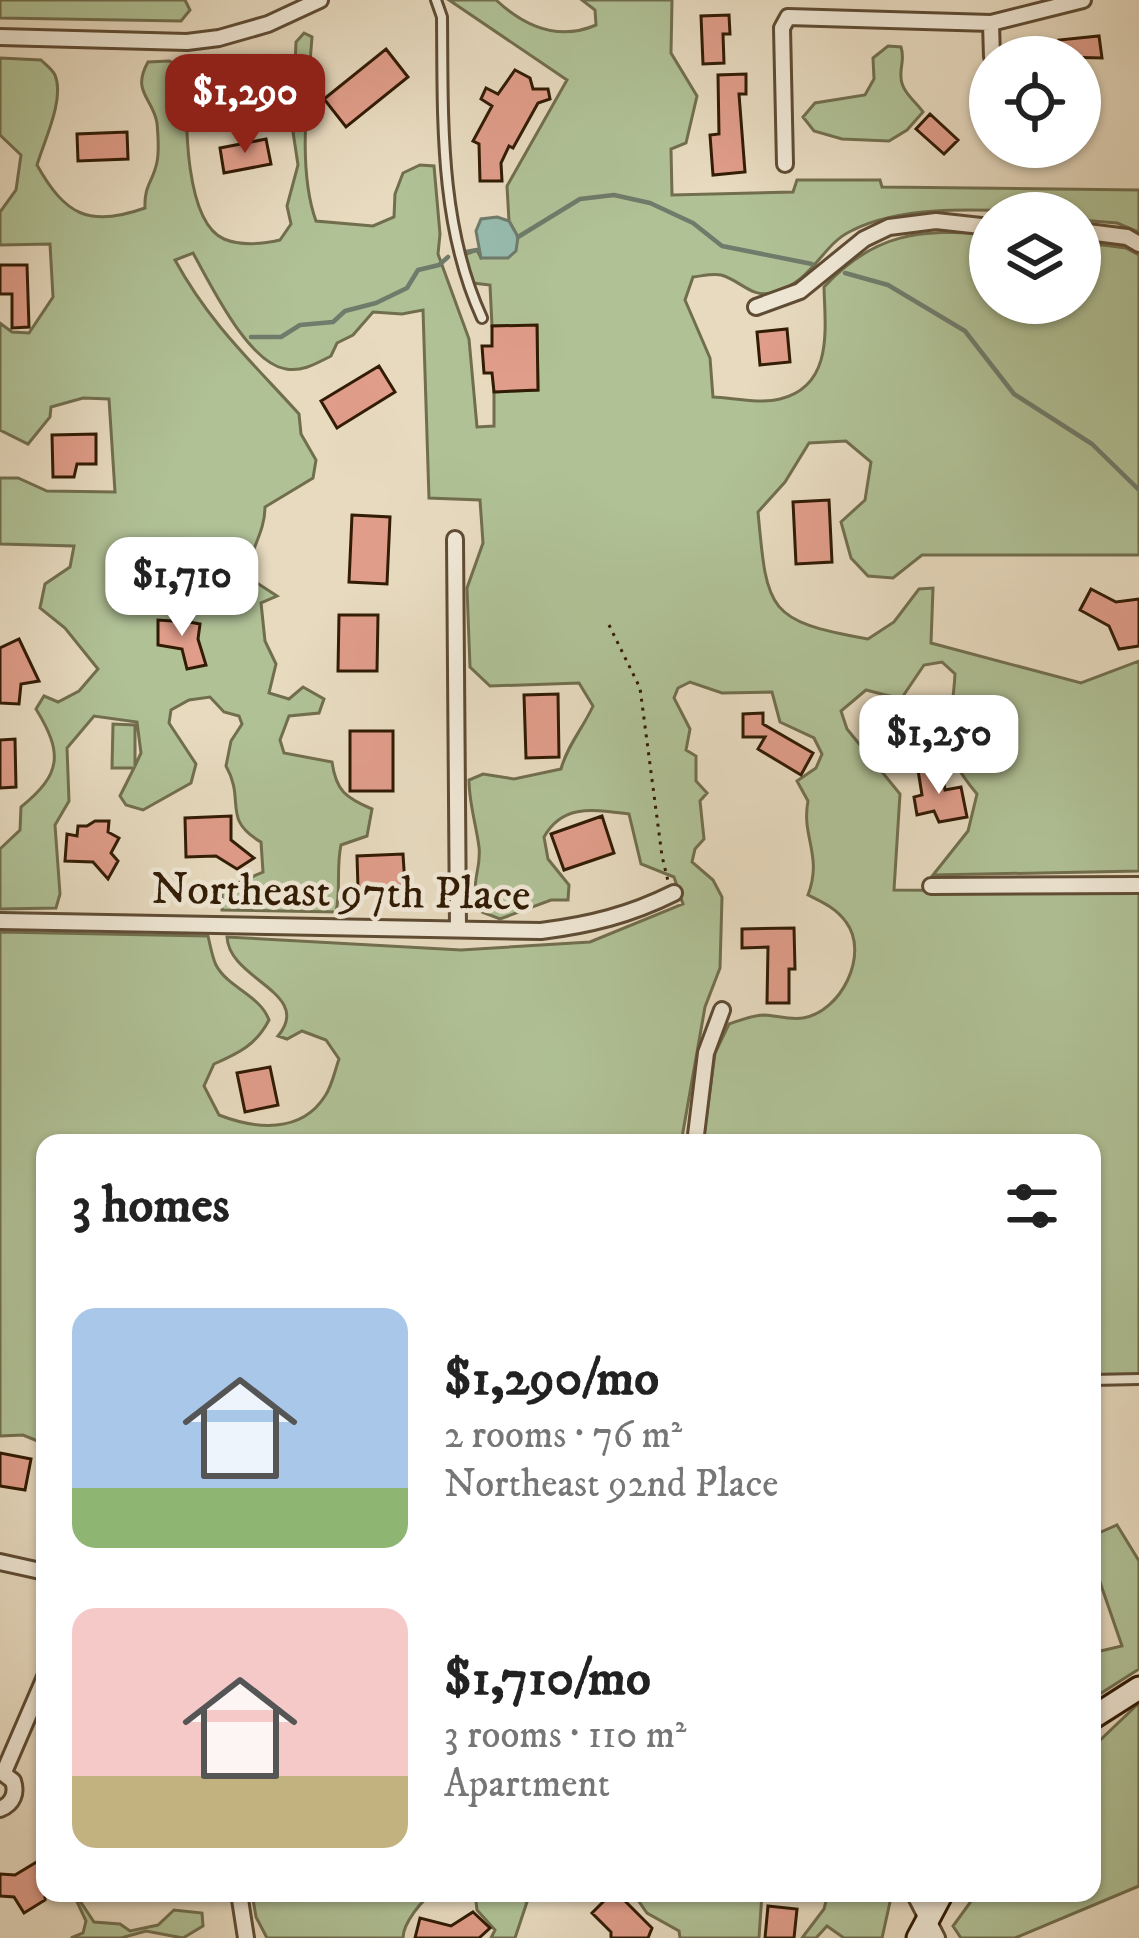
<!DOCTYPE html>
<html lang="en">
<head>
<meta charset="utf-8">
<style>
  :root { --surface:#fff; --page:#f6f6f6; --text:#222; --muted:#767676; --accent:#8f2418 }
  body { margin:0; font-family:"IM FELL DW Pica",serif; background:var(--page); color:var(--text); height:100vh; display:flex; flex-direction:column; font-size:45px; white-space:nowrap }
  * { box-sizing:border-box; margin:0 }
  p { font-size:39px; color:var(--muted) }
  .icon { flex:none; width:66px; height:66px; fill:none; stroke:currentColor; stroke-width:2; stroke-linecap:round; stroke-linejoin:round }
  .map { position:relative; flex:1; overflow:hidden }
  .details { position:absolute; left:36px; top:1134px; width:1065px; height:768px; display:flex; flex-direction:column; background:var(--surface); border-radius:24px; box-shadow:0 3px 9px #0004 }
  .details>* { flex:none }
  .buttons { position:absolute; left:969px; top:36px; display:grid; gap:24px }
  .buttons a { display:grid; place-items:center; width:132px; height:132px; border-radius:50%; background:var(--surface); box-shadow:0 3px 9px #0004; font-size:60px }
  .price { position:absolute; translate:-50% -102px; padding:0 27px; border-radius:24px; background:#fff; color:#222; font-size:39px; line-height:78px; filter:drop-shadow(0 3px 6px #0008) }
  .price::after { content:''; position:absolute; left:50%; top:72px; width:36px; height:27px; margin-left:-18px; background:inherit; clip-path:polygon(0 0,100% 0,50% 100%) }
  .price.on { background:var(--accent); color:#fff }
  ul { padding:0; list-style:none }
  li { display:flex; align-items:center; gap:36px; height:300px; padding:0 36px }
  li span { display:grid; place-items:center; flex:none; width:336px; height:240px; border-radius:24px; color:#555 }
  li>.icon { margin-inline-start:auto }
  span .icon { width:144px; height:144px; fill:#fffc; stroke-width:1 }
  li b { font-size:51px }
  h2 { display:flex; justify-content:space-between; align-items:center; height:144px; padding:0 36px; font-size:51px }
  .map>svg:first-child { display:block }
</style>
</head>
<body>
<div class="map">
<svg width="1139" height="1938" viewBox="0 0 1139 1938">
  <rect width="100%" height="100%" fill="#e7dabf"/>
  <filter id="stains"><feTurbulence type="fractalNoise" baseFrequency=".00167" numOctaves="4"/><feColorMatrix values="0 0 0 0 .2 0 0 0 0 .09 0 0 0 0 .02 0 0 0 .5 -.17"/></filter>
  <radialGradient id="worn" r=".72"><stop offset=".6" stop-color="#630" stop-opacity="0"/><stop offset="1" stop-color="#630" stop-opacity=".3"/></radialGradient>
  <path fill="#b0c196" stroke="#716e4e" stroke-width="3" d="M0 0H185L190 10 181 21 0 18Z
    M449 0H496C525 27 559 41 596 25L595 10 582 0H672L671 53 697 96 686 143 671 149 672 195 793 192 797 180H880L882 187 1139 190V232L1117 223 1080 220V213C1010 213 913 199 851 231 821 245 813 283 772 293 751 298 740 280 721 275 713 273 702 276 693 277L685 300 710 358 713 397C733 398 761 404 780 399 834 386 825 328 824 287 874 233 919 229 990 234V303H1080V242L1126 248 1139 255V555H922L893 578 868 576 851 558 841 522 865 500 871 462 846 441 809 443 785 482 758 512C767 611 767 621 868 639L894 622 919 589 933 588 931 643 1081 683 1139 661V871L933 875 968 831 977 794C934 743 952 735 955 674L942 662 924 665 901 699 866 690 841 711 847 729 900 794 894 890 1139 892V1375L1092 1376V1143H703L715 1053 729 1024C741 1020 753 1015 765 1015 777 1016 791 1020 803 1018 841 1012 870 954 846 922 836 908 822 902 808 895 823 855 801 837 808 801L797 781 816 768 822 754 814 738 780 722 772 692 722 693 690 682 678 688 674 698 690 729 686 750 696 756V781L707 793 700 801 704 839 695 849 692 862 713 880 722 897 720 968 705 1007 681 1143H45V1444L23 1435 0 1436V932L208 936C210 944 212 957 216 965 228 988 260 995 269 1020 256 1045 239 1053 214 1064L204 1086 219 1115C255 1129 301 1134 325 1096 332 1086 335 1070 339 1059L326 1040 302 1031 287 1039 278 1036C314 993 229 980 227 937L461 950 590 942 683 904 674 877 641 864 629 814C595 810 563 803 544 837L548 859 569 885 568 900H551L500 919 482 912C467 883 482 873 479 847 476 824 469 803 469 780L483 774 514 779 561 769C567 746 583 728 593 706L579 683 490 686 470 667 467 588 483 543 480 500 429 498 423 310 402 314 373 312 353 335 337 343 331 356C317 363 303 372 286 369 248 363 211 285 193 253L175 260C210 324 252 362 299 414L301 434 316 460 313 478 265 507C265 534 248 551 248 577L277 596 261 603 265 641 276 664 269 693 289 699 303 687 324 699 319 713 289 716 280 740 284 753 332 762C336 791 346 798 372 809L367 836 341 845C336 868 341 889 336 912L222 910V890L263 872 261 842C221 819 246 801 226 766L231 741 242 724 239 716 224 712 210 697 189 700 171 710 169 723 196 764 191 783 143 810 126 805 120 796 134 768H112L113 724 135 725V766L141 753 137 722 94 716 67 748 69 801 55 825 60 894 56 908 0 909V849L20 830 21 807C62 774 63 753 36 709L44 696 58 702 79 691 98 669 65 628 40 608 45 584 70 567 74 546 0 544V478H18L47 491 115 492 109 399 83 398 51 407 50 417 28 444 0 430V323L12 332 29 333 53 297 50 244 0 245V212L16 190 21 155 0 135V58L41 60C46 65 52 69 55 75 65 99 44 141 37 165 65 215 89 228 145 208 144 185 153 182 157 162 159 152 158 134 157 123 153 98 131 92 148 62L169 61 186 68C186 107 182 221 224 239 241 246 262 244 280 240L291 224 287 206 298 165 287 92 295 67 296 42 304 33 312 37C308 92 297 168 316 221L373 226 394 217 395 194 403 173 420 165 434 166 440 234 438 254 469 339 477 427 494 426V392L538 390 537 326H492L490 285 473 283 464 255 477 250 481 258 518 237 509 221 507 186 567 80Z
    M888 46 901 47C905 60 900 65 901 77 901 91 915 101 923 112L907 130 889 141 842 139 814 131 803 117 815 103 865 95 874 79 873 58Z
    M1117 1525 1139 1561V1669L1092 1699V1653L1122 1646 1092 1559V1536Z
    M1139 1703V1886L1015 1938H961L953 1926 977 1893H1092V1754L1094 1746Z
    M73 1893H82L80 1901 94 1922 120 1924 130 1931 158 1925 174 1910 202 1913 203 1926 183 1938 146 1931 121 1938H71L83 1933 86 1921Z
    M252 1893 277 1894 435 1893C422 1898 403 1924 403 1938H267L256 1917Z
    M475 1893H509L527 1902 515 1938H491L495 1930 477 1910Z
    M633 1893H762L759 1938H680L679 1931 647 1913Z
    M828 1893H892L882 1938H844L827 1926 816 1938H802L824 1909Z"/>
  <path fill="#97bbaf" stroke="#6f7b6b" stroke-width="3" d="M497 217 509 221 518 237 516 251 508 258H481L476 231 481 219Z"/>
  <g fill="none" stroke-linecap="round" stroke-linejoin="round">
    <path stroke="#6f7b6b" stroke-width="4.5" d="M518 237 580 199 614 195 650 203 693 223 722 246 812 264
      M466 252 477 250
      M845 273 888 285 965 331 1014 394 1092 444 1139 490
      M251 337H281L300 325 333 322 345 311 376 303 407 288 418 270 439 265 448 257"/>
  </g>
  <path fill="#e09d8a" stroke="#321c05" stroke-width="3" d="M729 15 730 34H723L724 63 703 64 701 16Z
    M1099 36 1102 58 1061 57 1059 40Z
    M386 49 408 77 346 127 324 99Z
    M515 70 530 78 533 89H548L550 99 538 103 513 148 509 146 501 163 502 181H480L479 144 473 141 492 106 481 99 486 88 498 94Z
    M746 74V94H739L745 172 713 175 710 135 719 134 718 75Z
    M930 114 958 140 944 154 916 129Z
    M127 132 128 159 78 161 77 134Z
    M266 139 271 164 224 173 220 148Z
    M0 265H27L29 327 12 328V294H0Z
    M537 325 538 390 494 392 492 373H484L482 346H492V326Z
    M787 329 790 362 760 365 757 332Z
    M379 366 395 392 337 428 321 401Z
    M96 434V464H77L74 477H53L52 435Z
    M829 500 832 562 796 564 793 502Z
    M352 515 390 517 387 584 349 582Z
    M1091 589 1116 602 1139 599V646L1119 649 1109 626 1080 610Z
    M173 615 189 617V622L200 624 198 639 206 665 187 669 182 649 158 645V620L172 621Z
    M339 615H378L377 671H338Z
    M19 639 39 681 21 684 19 704 0 703V648Z
    M558 694 559 757 526 758 524 695Z
    M763 713V724L813 753 801 775 758 749 765 737H743V714Z
    M350 731H393V791H350Z
    M15 739 16 787 0 788V740Z
    M941 766 945 790 961 787 967 817 939 822 934 811 917 815 914 797 922 795 918 770Z
    M231 816V840L254 858 237 869 216 856 186 857 185 818Z
    M602 816 614 853 564 870 551 834Z
    M95 821H109L108 832 119 838 111 853 118 861 108 879 93 862 65 861 67 834 77 836 78 826H87Z
    M403 854 405 886 358 888 357 856Z
    M794 928 795 969H789V1003H767L768 947 742 948V929Z
    M270 1067 278 1105 245 1112 237 1073Z
    M0 1453 31 1459 25 1490 0 1486Z
    M45 1857V1900L24 1913 14 1897 0 1896V1874L15 1875Z
    M612 1893H617L652 1928 648 1938H611V1932L592 1913Z
    M768 1906 797 1909 794 1938H765Z
    M473 1912 490 1928 479 1938H415L420 1918 451 1926Z"/>
  <g fill="none" stroke-linecap="round" stroke-linejoin="round">
    <g stroke="#5f4c34" stroke-width="14">
      <path id="lane" d="M436 0 442 17C443 119 439 224 482 318
        M1092 1380 1139 1379"/>
    </g>
    <g stroke="#5f4c34" stroke-width="20">
      <path id="street" d="M991 23 992 57
        M0 37 187 42 219 38 268 24 320 0
        M785 164 782 28 788 17 991 23 1083 0
        M1080 231 1127 237 1139 244
        M756 307 800 291 864 239 889 227 936 221 990 227
        M455 539 458 929
        M931 886 1139 885
        M0 921 541 931C589 925 630 915 674 893
        M695 1143 706 1053 722 1010
        M0 1562 45 1572
        M0 1771 13 1781C17 1793 13 1804 0 1809
        M4 1772 45 1677
        M239 1893 246 1938
        M914 1893 937 1938"/>
    </g>
    <g stroke="#321c05" stroke-width="27">
      <path id="secondary" d="M1092 1718 1139 1688
        M918 1938 942 1893"/>
    </g>
    <path stroke="#321c05" stroke-width="3" stroke-dasharray="3 6" stroke-linecap="butt" d="M609 625 640 688 662 856 668 881"/>
    <use href="#lane" stroke="#efe7d5" stroke-width="8"/>
    <use href="#street" stroke="#efe7d5" stroke-width="14"/>
    <use href="#secondary" stroke="#efe7d5" stroke-width="21"/>
  </g>
  <g text-anchor="middle" stroke-width="9" stroke-linejoin="round" paint-order="stroke">
    <g font-size="45" fill="#321c05" stroke="#efe7d5">
      <text transform="translate(341 890) rotate(1)" y="16">Northeast 97th Place</text>
    </g>
  </g>
  <rect width="100%" height="100%" filter="url(#stains)"/>
  <rect width="100%" height="100%" fill="url(#worn)"/>
</svg>
<div class="buttons">
<a><svg class="icon" aria-label="locate" viewBox="0 0 24 24"><circle cx="12" cy="12" r="6"/><path d="M12 2v4M12 18v4M2 12h4M18 12h4"/></svg></a>
<a><svg class="icon" aria-label="layers" viewBox="0 0 24 24"><path d="M12 4l9 5-9 5-9-5zM3 14l9 5 9-5"/></svg></a>
</div>
<b class="price on" style="left:245px;top:156px">$1,290</b>
<b class="price" style="left:182px;top:639px">$1,710</b>
<b class="price" style="left:939px;top:797px">$1,250</b>
<section class="details">
<h2>3 homes<svg class="icon" aria-label="filters" viewBox="0 0 24 24"><path d="M4 7h16M4 17h16"/><circle cx="9" cy="7" r="2"/><circle cx="15" cy="17" r="2"/></svg></h2>
<ul>
<li><span style="background:linear-gradient(#a9c7e8 75%,#8fb573 0)"><svg class="icon" aria-label="home" viewBox="0 0 24 24"><path d="M3 11l9-7 9 7M6 9v11h12V9"/></svg></span><div><b>$1,290/mo</b><p>2 rooms · 76 m²</p><p>Northeast 92nd Place</p></div></li>
<li><span style="background:linear-gradient(#f6c9c9 70%,#c2b280 0)"><svg class="icon" aria-label="home" viewBox="0 0 24 24"><path d="M3 11l9-7 9 7M6 9v11h12V9"/></svg></span><div><b>$1,710/mo</b><p>3 rooms · 110 m²</p><p>Apartment</p></div></li>
</ul>
</section>
</div>
</body>
</html>
